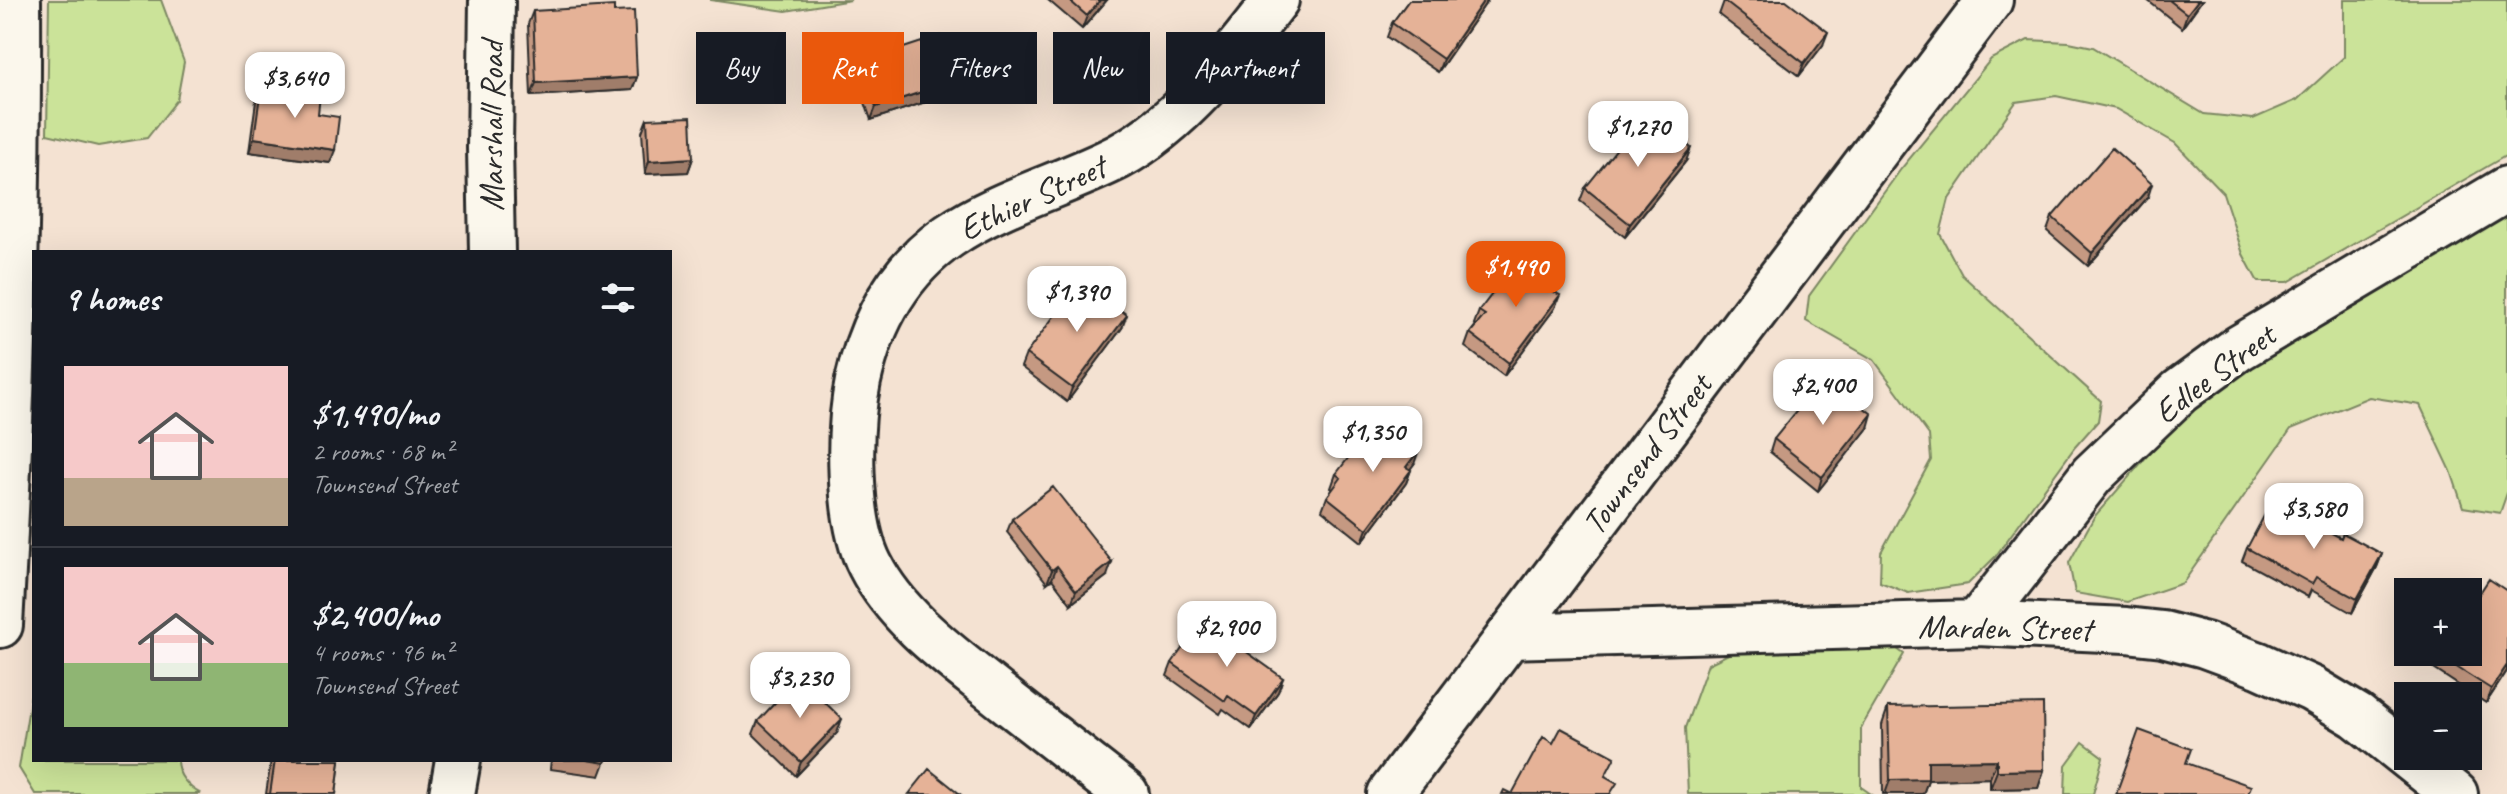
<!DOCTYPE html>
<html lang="en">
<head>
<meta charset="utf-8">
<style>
  :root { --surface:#171b24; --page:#20242c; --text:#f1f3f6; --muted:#9ea1a6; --line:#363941; --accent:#ea580c }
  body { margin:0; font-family:Caveat,sans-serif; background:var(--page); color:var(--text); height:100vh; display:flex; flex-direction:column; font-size:30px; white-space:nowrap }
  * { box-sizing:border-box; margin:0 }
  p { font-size:26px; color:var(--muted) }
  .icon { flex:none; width:44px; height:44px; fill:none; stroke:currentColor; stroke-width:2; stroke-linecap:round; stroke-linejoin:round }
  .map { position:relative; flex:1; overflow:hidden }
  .side { position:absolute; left:32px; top:250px; width:640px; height:512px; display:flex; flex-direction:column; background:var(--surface); border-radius:0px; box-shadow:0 8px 32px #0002 }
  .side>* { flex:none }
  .hud { position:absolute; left:696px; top:32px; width:760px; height:72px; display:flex; gap:16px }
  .tools { position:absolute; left:2394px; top:578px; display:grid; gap:16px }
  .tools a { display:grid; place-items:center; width:88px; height:88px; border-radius:0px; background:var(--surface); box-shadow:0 8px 32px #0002; font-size:40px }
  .price { position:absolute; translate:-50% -68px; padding:0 18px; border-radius:16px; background:#fff; color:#222; font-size:26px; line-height:52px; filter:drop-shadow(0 2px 4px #0008) }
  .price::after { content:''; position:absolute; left:50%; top:48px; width:24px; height:18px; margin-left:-12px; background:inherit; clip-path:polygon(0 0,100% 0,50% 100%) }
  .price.active { background:var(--accent); color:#fff }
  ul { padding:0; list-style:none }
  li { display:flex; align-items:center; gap:24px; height:200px; padding:0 32px }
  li+li { border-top:2px solid var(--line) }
  li span { display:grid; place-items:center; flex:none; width:224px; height:160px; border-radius:0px; color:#555 }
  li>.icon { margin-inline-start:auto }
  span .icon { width:96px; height:96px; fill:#fffc; stroke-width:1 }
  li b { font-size:34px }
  h2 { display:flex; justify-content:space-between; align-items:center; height:96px; padding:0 32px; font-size:34px }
  .tag { padding:0 28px; border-radius:0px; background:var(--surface); box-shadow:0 8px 32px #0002; font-size:28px; line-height:72px }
  .tag.active { background:var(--accent); color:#fff }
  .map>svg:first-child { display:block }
</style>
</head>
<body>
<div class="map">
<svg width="2507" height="794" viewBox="0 0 2507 794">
  <rect width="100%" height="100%" fill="#f4e2d2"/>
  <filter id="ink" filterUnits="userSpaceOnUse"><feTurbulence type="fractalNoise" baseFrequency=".0125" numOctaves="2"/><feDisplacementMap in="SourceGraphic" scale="16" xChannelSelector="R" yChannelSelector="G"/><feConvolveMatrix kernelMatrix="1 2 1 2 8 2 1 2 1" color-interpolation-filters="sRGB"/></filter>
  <g filter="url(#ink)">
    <path fill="#cbe399" stroke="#7b8762" stroke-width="2" d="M49 0H161L184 62 177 100 147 138 98 146 47 134Z
      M710 0H851L786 11Z
      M2344 0H2507V155L2288 282H2258L2243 254 2223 193 2175 143 2116 109 2056 96 2016 102 1949 199 1940 234 1962 275 2101 401 2098 421 2075 447 1995 557 1968 584 1908 593 1880 582 1881 552 1931 460 1929 435 1874 360 1806 321 1809 296 1901 169 1991 59 2028 40 2069 42 2093 47 2204 114 2253 119 2297 100 2344 57Z
      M2507 211V493L2500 513 2463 507 2451 471 2420 405 2369 397 2291 429 2183 583 2127 602 2075 593 2069 563 2094 517 2188 409 2286 337Z
      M1883 639 1904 654 1861 728V787L1871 794H1688L1685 728 1708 664 1751 643Z
      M34 676V760H177C177 775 188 787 201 794H35L19 768Z
      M2083 742 2103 757 2093 794H2065L2066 765Z"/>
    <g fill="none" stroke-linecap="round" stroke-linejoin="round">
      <g stroke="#2b2b2b" stroke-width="50">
        <path id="minor" d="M492 0 490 148 492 252
          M1977 623 2092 475 2180 391 2239 348 2507 189
          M0 625C12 417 19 208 18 0
          M1509 636 1977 623 2126 630 2163 634 2205 645 2259 665 2312 689 2357 716 2455 794
          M452 794 458 760
          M1126 794C1086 763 1047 732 1007 701 959 662 899 622 870 565 847 520 848 429 858 381 871 322 898 271 949 236 1000 201 1063 185 1118 157 1180 124 1234 55 1276 0
          M1390 794 1990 0"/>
      </g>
      <use href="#minor" stroke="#fbf7ec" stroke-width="44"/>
    </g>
    <path fill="#c59982" stroke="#2b2b2b" stroke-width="2" d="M1048 0H1107L1082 29Z
      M1409 0H1488L1438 72 1387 37 1392 23Z
      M2147 0H2202L2182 28Z
      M1724 1 1823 45 1799 76 1719 15Z
      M533 11 614 12 637 77 632 90 531 96 528 24Z
      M861 62 955 81 950 94 871 120 856 76Z
      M261 88 318 114 330 163 249 152 256 101Z
      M647 119 693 158 688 172 645 174 642 132Z
      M1686 161 1625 237 1580 201 1585 188Z
      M2148 197 2088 266 2047 231 2052 217Z
      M1559 285 1556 293 1555 308 1504 376 1465 347 1470 333 1476 325 1474 324 1479 311Z
      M1122 328 1067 402 1021 367 1026 354Z
      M1868 428 1818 491 1770 452 1774 439Z
      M1414 464 1410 469 1411 470 1406 483 1362 542 1322 510 1327 497 1333 489 1331 488 1336 474Z
      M1012 519 1107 576 1071 604 1052 579 1047 583 1007 532Z
      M2341 538 2382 554 2377 567 2352 613 2311 590 2308 597 2242 561 2247 548Z
      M2507 591V671L2486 703 2434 669 2439 656Z
      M1172 663 1283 678 1278 692 1251 729 1223 709 1220 714 1167 676Z
      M1888 707 2044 770 2038 788 1990 789V778L1928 780 1923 794H1883L1882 725Z
      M758 721 837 733 796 776 753 734Z
      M271 760H340L336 794H266Z
      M551 760H606L600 776 550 769Z"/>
    <path fill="#a07d6a" stroke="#2b2b2b" stroke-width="2" d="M1100 0H1107L1082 29 1087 16Z
      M1484 0H1488L1438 72 1443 59Z
      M2198 0H2202L2182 28 2187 14Z
      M1828 32 1823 45 1799 76 1804 63Z
      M637 77 632 90 531 96 536 83Z
      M955 81 950 94 871 120 876 107Z
      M254 138 335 150 330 163 249 152Z
      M1691 148 1686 161 1625 237 1630 224Z
      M693 158 688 172 645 174 649 161Z
      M2152 184 2148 197 2088 266 2092 253Z
      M1560 295 1555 308 1504 376 1509 363Z
      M1127 315 1122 328 1067 402 1072 388Z
      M1872 414 1868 428 1818 491 1822 477Z
      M1419 450 1414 464 1402 480 1406 467Z
      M1411 470 1406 483 1362 542 1367 529Z
      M2382 554 2377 567 2352 613 2357 599Z
      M1112 562 1107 576 1071 604 1076 591Z
      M1057 566 1052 579 1047 583 1052 570Z
      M2507 665V671L2486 703 2491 689Z
      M1283 678 1278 692 1251 729 1256 716Z
      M842 719 837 733 796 776 801 762Z
      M1997 760 1990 778 1928 780 1923 794H1885L1890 780 1928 761Z
      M2044 770 2038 788 1990 789 1997 771Z"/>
    <path fill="#e5b297" stroke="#2b2b2b" stroke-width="2" d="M1069 0H1100L1087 16Z
      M1409 0H1484L1443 59 1392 23Z
      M1725 0H1786L1828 32 1804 63 1724 1Z
      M2169 0H2198L2187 14Z
      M614 6V12L634 11 637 77 536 83 533 11Z
      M940 36 955 81 876 107 861 62Z
      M261 88 320 95 318 114 339 117 335 150 254 138Z
      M691 117 693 158 649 161 647 119Z
      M1654 117 1691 148 1630 224 1585 188 1639 121 1646 126Z
      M2112 148 2152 184 2092 253 2052 217Z
      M1521 256 1559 285 1554 292 1560 295 1509 363 1470 333 1485 315 1479 311Z
      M1081 280 1127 315 1072 388 1026 354Z
      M1824 377 1872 414 1822 477 1774 439Z
      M1378 419 1419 450 1406 467 1411 470 1367 529 1327 497 1341 478 1336 474Z
      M1053 487 1112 562 1076 591 1057 566 1052 570 1012 519Z
      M2272 501 2341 538 2343 533 2382 554 2357 599 2316 577 2312 584 2247 548Z
      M2489 579 2507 591V665L2491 689 2439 656 2441 652H2468V611Z
      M1202 620 1283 678 1256 716 1228 696 1225 701 1172 663Z
      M799 677 842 719 801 762 758 721Z
      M2043 704 2044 770 1997 771V760L1928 761V779L1890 780 1888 707Z
      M1561 728 1615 757 1605 776 1617 783 1610 794H1502L1504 790 1512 794 1543 737 1553 743Z
      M2139 730 2191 749 2186 763 2251 786 2248 794H2116Z
      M275 760H340L336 794H270Z
      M586 760H606L605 763Z
      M929 769 960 794H909Z"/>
  </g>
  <g text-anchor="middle" stroke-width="7" stroke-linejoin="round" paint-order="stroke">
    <g font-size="34" fill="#2b2b2b" stroke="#fbf7ec">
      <text transform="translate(491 126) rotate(-90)" y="12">Marshall Road</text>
      <text transform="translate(1032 197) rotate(-25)" y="12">Ethier Street</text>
      <text transform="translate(2214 373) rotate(-37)" y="12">Edlee Street</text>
      <text transform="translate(1646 454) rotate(-53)" y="12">Townsend Street</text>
      <text transform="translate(2005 627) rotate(1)" y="12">Marden Street</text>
    </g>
  </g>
</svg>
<div class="tools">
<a>+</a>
<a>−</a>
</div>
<b class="price" style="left:295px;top:120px">$3,640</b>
<b class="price" style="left:1638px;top:169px">$1,270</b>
<b class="price active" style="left:1516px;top:309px">$1,490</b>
<b class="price" style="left:1077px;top:334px">$1,390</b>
<b class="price" style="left:1823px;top:427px">$2,400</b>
<b class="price" style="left:1373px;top:474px">$1,350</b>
<b class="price" style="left:2314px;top:551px">$3,580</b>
<b class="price" style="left:1227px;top:669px">$2,900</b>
<b class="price" style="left:800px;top:720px">$3,230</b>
<div class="hud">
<a class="tag">Buy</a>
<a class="tag active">Rent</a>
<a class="tag">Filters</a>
<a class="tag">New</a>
<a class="tag">Apartment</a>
</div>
<section class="side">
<h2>9 homes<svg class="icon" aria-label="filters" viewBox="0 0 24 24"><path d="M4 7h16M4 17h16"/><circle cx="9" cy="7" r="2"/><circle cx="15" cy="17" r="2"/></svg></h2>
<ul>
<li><span style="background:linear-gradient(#f6c9c9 70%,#b9a48a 0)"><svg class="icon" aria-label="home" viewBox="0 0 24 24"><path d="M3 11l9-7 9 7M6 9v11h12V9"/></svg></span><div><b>$1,490/mo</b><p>2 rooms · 68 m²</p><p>Townsend Street</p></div></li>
<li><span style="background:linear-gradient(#f6c9c9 60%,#8fb573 0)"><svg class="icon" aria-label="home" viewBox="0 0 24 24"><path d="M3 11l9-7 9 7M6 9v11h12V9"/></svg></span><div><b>$2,400/mo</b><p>4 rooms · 96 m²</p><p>Townsend Street</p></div></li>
</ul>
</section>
</div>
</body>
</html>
